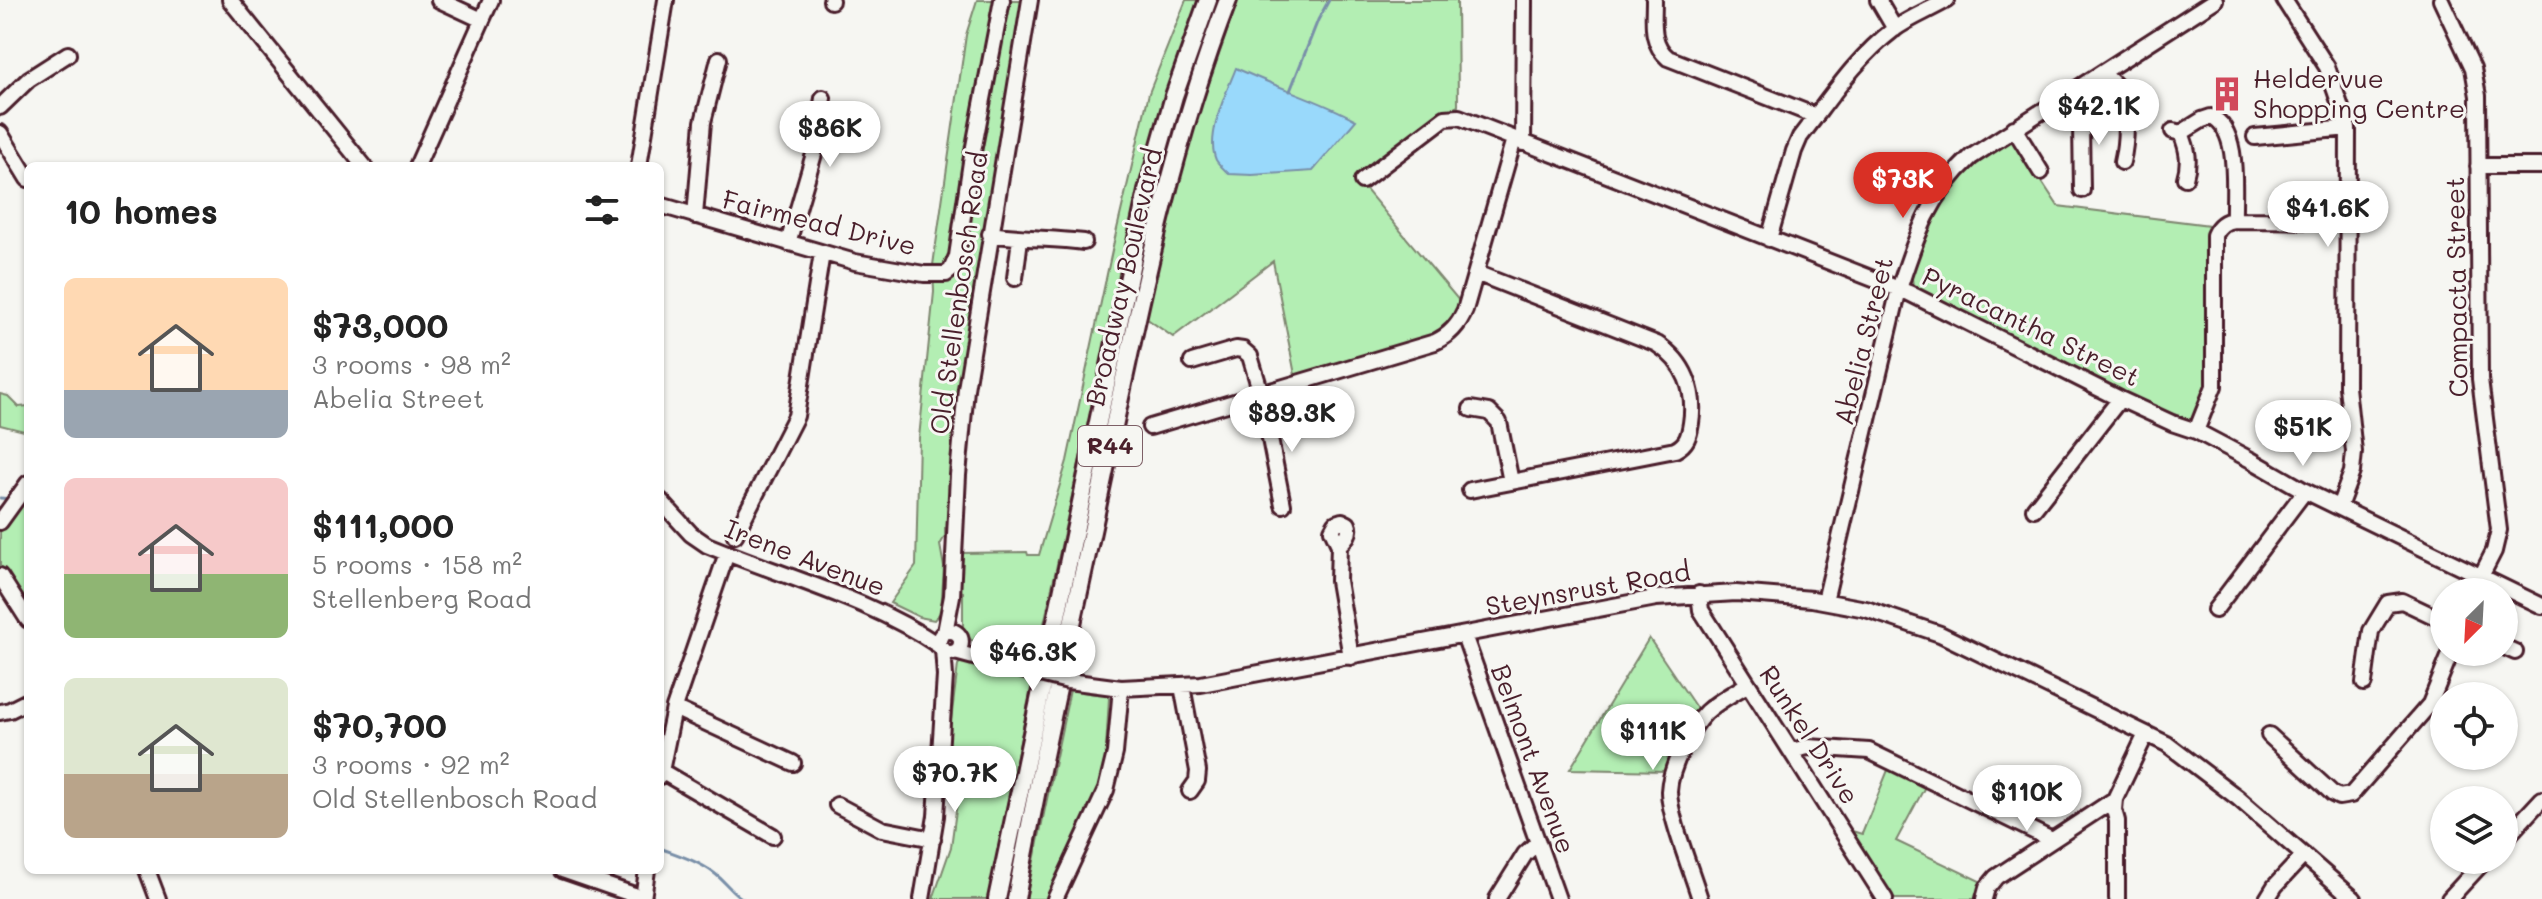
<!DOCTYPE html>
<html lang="en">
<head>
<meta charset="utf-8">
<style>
  :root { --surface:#fff; --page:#f6f6f6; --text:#222; --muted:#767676; --accent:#d93025 }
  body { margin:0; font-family:Mali,sans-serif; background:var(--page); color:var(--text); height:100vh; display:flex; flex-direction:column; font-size:30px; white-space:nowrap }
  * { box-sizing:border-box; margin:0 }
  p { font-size:26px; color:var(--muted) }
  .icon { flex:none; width:44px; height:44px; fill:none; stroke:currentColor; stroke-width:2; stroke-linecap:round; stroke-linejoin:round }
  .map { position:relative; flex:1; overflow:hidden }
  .sheet { position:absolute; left:24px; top:162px; width:640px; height:712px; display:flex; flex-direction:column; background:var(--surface); border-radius:12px; box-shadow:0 2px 6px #0004 }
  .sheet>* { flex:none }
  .needle { width:52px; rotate:204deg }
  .fabs { position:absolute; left:2430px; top:578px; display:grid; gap:16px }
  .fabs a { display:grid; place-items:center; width:88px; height:88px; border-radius:50%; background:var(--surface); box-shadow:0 2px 6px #0004; font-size:40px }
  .price { position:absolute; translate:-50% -68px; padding:0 18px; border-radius:28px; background:#fff; color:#222; font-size:26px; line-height:52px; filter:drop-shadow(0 2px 4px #0008) }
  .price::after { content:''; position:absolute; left:50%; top:48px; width:24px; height:18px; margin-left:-12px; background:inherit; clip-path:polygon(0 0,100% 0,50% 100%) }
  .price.current { background:var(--accent); color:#fff }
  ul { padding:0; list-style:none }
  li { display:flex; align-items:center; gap:24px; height:200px; padding:0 40px }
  li span { display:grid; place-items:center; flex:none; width:224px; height:160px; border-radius:12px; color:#555 }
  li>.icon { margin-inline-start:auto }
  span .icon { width:96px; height:96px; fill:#fffc; stroke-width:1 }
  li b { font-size:34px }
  h2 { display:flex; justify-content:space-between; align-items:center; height:96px; padding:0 40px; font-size:34px }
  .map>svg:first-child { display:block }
</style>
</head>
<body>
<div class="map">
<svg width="2542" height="899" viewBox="0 0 2542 899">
  <rect width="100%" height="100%" fill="#f6f6f2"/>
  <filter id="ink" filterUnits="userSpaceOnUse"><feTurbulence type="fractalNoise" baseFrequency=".0125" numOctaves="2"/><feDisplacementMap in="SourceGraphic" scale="16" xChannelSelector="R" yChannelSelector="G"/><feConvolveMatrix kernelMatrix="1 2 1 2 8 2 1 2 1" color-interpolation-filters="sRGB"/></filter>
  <g filter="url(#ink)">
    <path fill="#b3eeb3" stroke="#7e866f" stroke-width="2" d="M977 0H1025L952 442 948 528H945V536L940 545 944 567 941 612 934 620 919 617 890 603 916 566 919 438 934 292 933 265 966 35Z
      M1186 0H1199L1163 102 1139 189 1039 647H1015L1012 656 971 640 963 632V592L960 591 962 553 1027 552 1028 555H1039L1067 461 1113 246 1149 93Z
      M1238 0H1457L1458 106 1446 112 1357 179 1461 303 1460 310 1444 333 1296 380 1273 261 1173 337 1146 318 1168 218 1189 141Z
      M2013 138 2058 206 2209 225 2210 381 2194 419 2189 422H2181L1915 289C1908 277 1915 267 1919 254 1937 197 1964 170 2013 138Z
      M0 394 8 396 19 407 28 406V432L0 425Z
      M28 492V611L0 567V532Z
      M1649 638 1699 712 1667 771 1570 769Z
      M962 660H967L1032 683 988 899H933L951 847 957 803 947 789 944 776 958 665Z
      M1070 690 1095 694 1096 691 1104 692 1109 698 1105 766 1101 783 1048 899H1026Z
      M1890 765 1927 783 1896 841 1982 882 1978 899H1891L1851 835 1852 831 1862 834Z"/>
    <path fill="#99d9fb" stroke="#798fa8" stroke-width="2" d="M1236 68C1275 87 1318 99 1356 120L1313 171 1252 175 1229 174C1225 170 1219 165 1216 160 1205 136 1227 91 1236 68Z"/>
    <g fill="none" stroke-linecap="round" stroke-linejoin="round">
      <path stroke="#798fa8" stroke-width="3" d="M1290 91 1318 20 1329 0
        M0 498 12 499
        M660 848C678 855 698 861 714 873 725 881 731 892 743 899"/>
      <g stroke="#4a1f2b" stroke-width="20">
        <path id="minor" d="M230 0 364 166
          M439 0 482 20
          M1654 0C1654 21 1650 43 1668 58L1816 116
          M1878 0 1895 29
          M2284 0 2327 67 2348 128 2347 387 2354 452 2352 472 2339 507
          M2441 0 2473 68 2478 96 2480 379 2499 530 2494 551 2473 592
          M831 1V0
          M2102 73C2106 77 2113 82 2116 86 2129 106 2127 140 2122 162
          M2064 97 2075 112 2081 125 2082 190
          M0 107 29 79 68 54
          M2014 128 2041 172
          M2173 131 2181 133 2202 120 2211 117C2241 129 2233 193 2234 220
          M0 133 28 179
          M2181 133C2188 150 2190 161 2185 178
          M2255 137 2348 128
          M1523 143 1524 0
          M417 166 491 0
          M639 166 666 0
          M2478 166H2542
          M1362 181 1445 118 1459 117 1909 293 2120 399 2172 423 2196 431 2251 460 2305 491 2542 606
          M660 205 855 262 924 274H946L951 270 957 256 971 162 1002 0
          M695 216 703 122 719 59
          M990 234C1022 239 1051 238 1084 242
          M1769 239 1794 151 1800 137C1829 100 1855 59 1893 30 1909 18 1930 10 1947 0
          M788 243 814 154 823 98
          M1015 278 1020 239
          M1192 362 1236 349 1243 350 1250 356 1261 393 1283 505
          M1471 409 1489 412 1499 422 1511 482
          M1150 427 1435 342C1450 335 1459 325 1465 310L1514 139
          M2196 431 2214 386V235C2218 226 2224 221 2234 220L2347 221
          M1470 490 1675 450C1687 444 1689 436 1691 423 1696 391 1685 362 1657 344L1476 273
          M660 500 691 534 707 545C786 578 869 598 941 647
          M2034 509 2120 399
          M0 522 28 483
          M735 535 796 416 822 253
          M1339 545C1345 540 1352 533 1348 524L1342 521 1336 523 1332 530 1339 545 1338 581 1351 657
          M0 576 28 620
          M1699 594 1701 610 1885 899
          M1825 601 1899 289C1916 237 1929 195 1971 157L2215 0
          M2215 610 2305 491
          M939 642a11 11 0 1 1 22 0a11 11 0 1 1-22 0Z
          M945 632 952 596 958 475 966 389 1030 0
          M1464 635 1558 899
          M2504 647 2515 652
          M955 652 1007 666
          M1068 681 1121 688 1201 684 1656 598 1736 593 1812 599 1866 609 1940 634 2167 744 2238 798 2354 899
          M2364 683 2371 631 2388 603 2402 601 2444 621
          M1182 686 1198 771 1197 781 1190 791
          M674 708 793 763
          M0 712 10 710 28 701
          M2269 735 2333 794 2339 797 2351 795 2430 704 2451 652
          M1791 751 1808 747 1869 751 2052 840
          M661 771 773 836
          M660 776 674 708 727 553
          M837 805 882 829 933 839
          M2504 840 2542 799
          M147 870 158 899
          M562 870 643 898
          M643 899 647 870
          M922 899 936 816 945 676 943 649
          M1055 899 1106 790 1115 753 1121 688
          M1497 899 1525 854 1538 842
          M1700 899C1692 872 1669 816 1669 791 1670 768 1690 728 1706 712 1718 701 1734 693 1748 684
          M1984 899 1987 888 1996 877 2115 799
          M2117 899V821L2114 810 2115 799 2146 734
          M2267 899 2275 886 2304 855
          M2449 899 2485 860"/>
      </g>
      <g stroke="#4a1f2b" stroke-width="22">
        <path id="major" d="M997 899 1147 191 1174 96 1208 0
          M1016 899C1041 758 1074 619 1103 479 1137 317 1168 155 1228 0"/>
      </g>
      <use href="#minor" stroke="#f6f6f2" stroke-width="14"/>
      <use href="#major" stroke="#f6f6f2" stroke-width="16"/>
      <g stroke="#4a1f2b" stroke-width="20" stroke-linecap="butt">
        <path id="minor-bridge" d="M1007 666 1068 681"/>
      </g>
      <use href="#minor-bridge" stroke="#f6f6f2" stroke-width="14"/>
    </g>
  </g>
  <defs>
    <g id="building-bare" transform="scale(2.76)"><path d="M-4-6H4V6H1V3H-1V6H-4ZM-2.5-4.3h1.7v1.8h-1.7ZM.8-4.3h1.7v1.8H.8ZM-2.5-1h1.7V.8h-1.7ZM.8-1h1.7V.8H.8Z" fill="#d1495b" stroke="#f6f6f2" stroke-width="2.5" paint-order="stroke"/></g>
  </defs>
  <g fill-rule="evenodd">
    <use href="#building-bare" x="2227" y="94"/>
  </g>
  <g text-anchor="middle" stroke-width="6" stroke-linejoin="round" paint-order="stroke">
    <rect fill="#f6f6f2" stroke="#7e6067" stroke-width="2" x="1078" y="426" width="64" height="40" rx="6"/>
    <g font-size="24" font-weight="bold" fill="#4a1f2b">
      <text x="1110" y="454">R44</text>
    </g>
    <g font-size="26" fill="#4a1f2b" stroke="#f6f6f2" text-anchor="start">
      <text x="2253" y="88">Heldervue<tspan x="2253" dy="30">Shopping Centre</tspan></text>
    </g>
    <g font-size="26" fill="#4a1f2b" stroke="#f6f6f2">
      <text transform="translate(819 223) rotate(14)" y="9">Fairmead Drive</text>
      <text transform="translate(1124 277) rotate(-77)" y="9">Broadway Boulevard</text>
      <text transform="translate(2457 287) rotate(-91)" y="9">Compacta Street</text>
      <text transform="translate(959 293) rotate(-82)" y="9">Old Stellenbosch Road</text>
      <text transform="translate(2031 327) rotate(26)" y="9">Pyracantha Street</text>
      <text transform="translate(1864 341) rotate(-76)" y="9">Abelia Street</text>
      <text transform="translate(805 558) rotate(21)" y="9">Irene Avenue</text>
      <text transform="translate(1588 589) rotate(-10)" y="9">Steynsrust Road</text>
      <text transform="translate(1809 735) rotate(57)" y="9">Runkel Drive</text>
      <text transform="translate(1533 759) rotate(70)" y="9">Belmont Avenue</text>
    </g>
  </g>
</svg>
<div class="fabs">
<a><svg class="needle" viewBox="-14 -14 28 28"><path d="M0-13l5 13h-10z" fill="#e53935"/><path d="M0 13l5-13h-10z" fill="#767676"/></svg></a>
<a><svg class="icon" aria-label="locate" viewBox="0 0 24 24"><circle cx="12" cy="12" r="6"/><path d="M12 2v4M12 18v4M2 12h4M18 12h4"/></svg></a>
<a><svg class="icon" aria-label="layers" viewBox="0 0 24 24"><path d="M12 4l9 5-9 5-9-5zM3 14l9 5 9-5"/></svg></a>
</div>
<b class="price" style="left:2099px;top:147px">$42.1K</b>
<b class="price" style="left:830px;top:169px">$86K</b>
<b class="price current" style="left:1903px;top:220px">$73K</b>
<b class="price" style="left:2328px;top:249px">$41.6K</b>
<b class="price" style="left:1292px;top:454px">$89.3K</b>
<b class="price" style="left:2303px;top:468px">$51K</b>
<b class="price" style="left:1033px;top:693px">$46.3K</b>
<b class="price" style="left:1653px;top:772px">$111K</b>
<b class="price" style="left:955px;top:814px">$70.7K</b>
<b class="price" style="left:2027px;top:833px">$110K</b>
<section class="sheet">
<h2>10 homes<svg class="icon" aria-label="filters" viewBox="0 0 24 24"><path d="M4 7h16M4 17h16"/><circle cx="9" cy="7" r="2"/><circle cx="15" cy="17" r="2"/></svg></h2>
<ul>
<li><span style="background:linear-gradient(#ffd9b3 70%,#9aa5b1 0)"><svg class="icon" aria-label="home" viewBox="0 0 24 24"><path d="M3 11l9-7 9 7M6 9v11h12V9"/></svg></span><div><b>$73,000</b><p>3 rooms · 98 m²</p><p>Abelia Street</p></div></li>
<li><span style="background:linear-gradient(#f6c9c9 60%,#8fb573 0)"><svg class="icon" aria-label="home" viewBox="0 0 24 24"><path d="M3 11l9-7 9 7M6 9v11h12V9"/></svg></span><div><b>$111,000</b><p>5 rooms · 158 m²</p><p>Stellenberg Road</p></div></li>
<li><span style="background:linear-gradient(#dfe7d0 60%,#b9a48a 0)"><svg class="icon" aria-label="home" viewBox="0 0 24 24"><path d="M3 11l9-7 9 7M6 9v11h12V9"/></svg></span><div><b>$70,700</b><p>3 rooms · 92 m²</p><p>Old Stellenbosch Road</p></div></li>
</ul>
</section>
</div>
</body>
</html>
